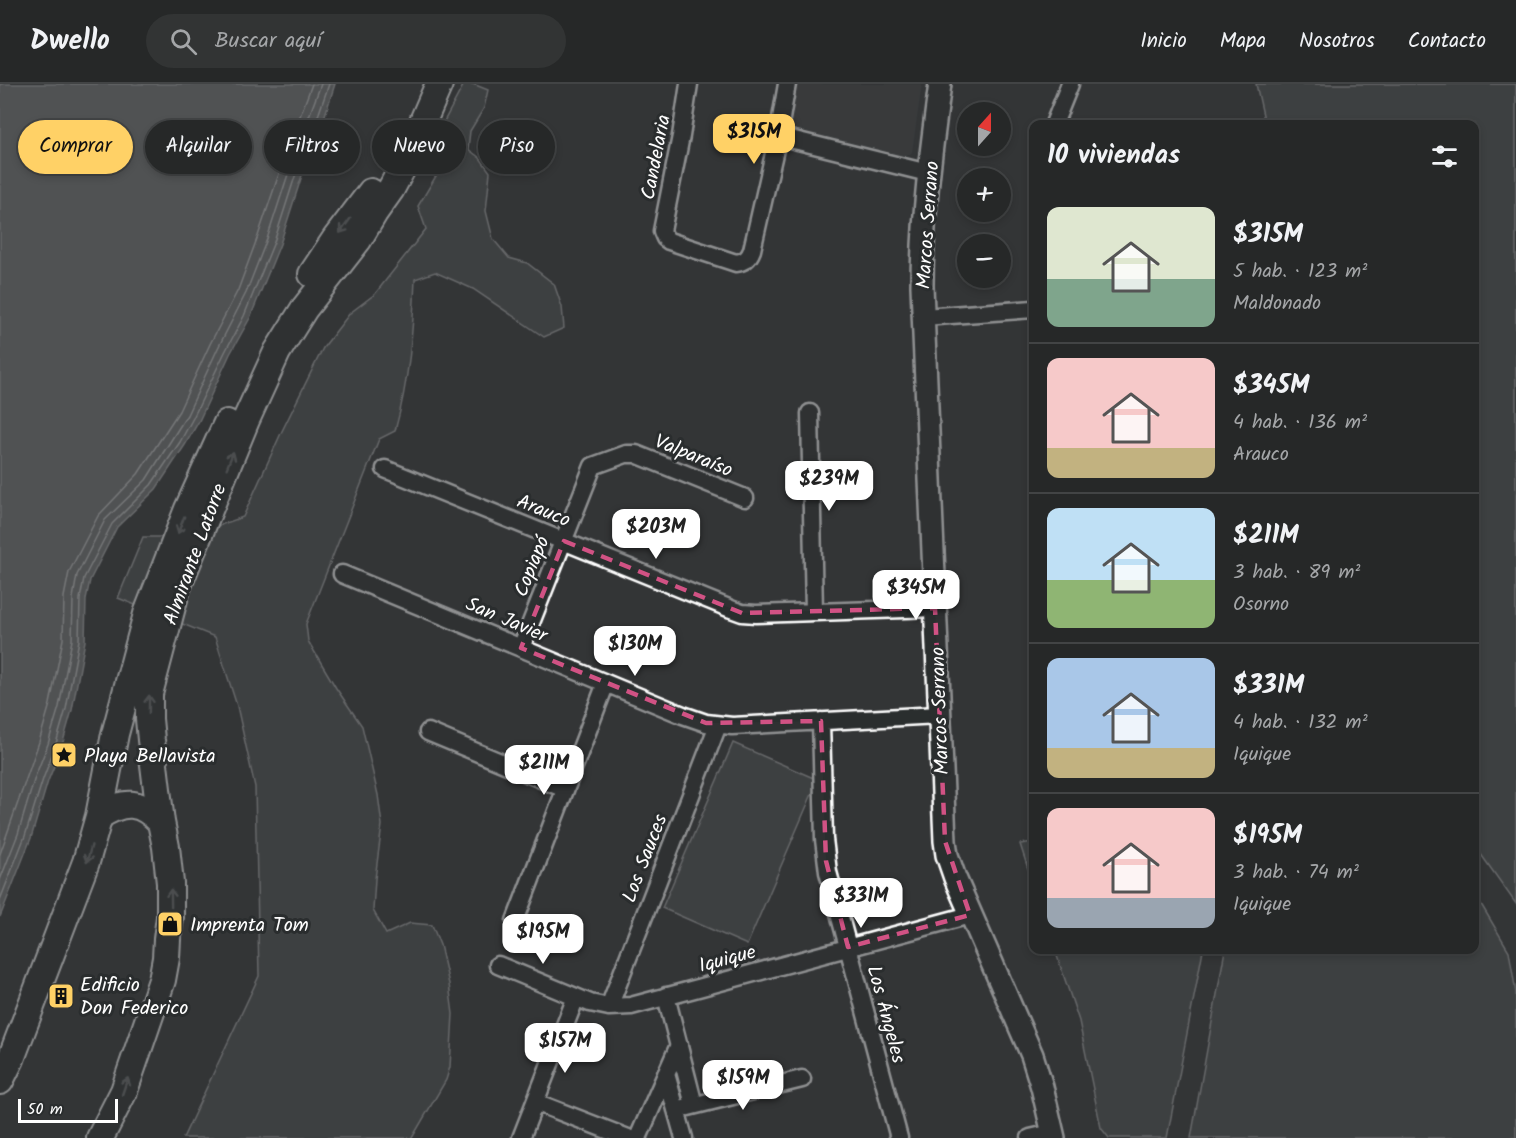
<!DOCTYPE html>
<html lang="es">
<head>
<meta charset="utf-8">
<style>
  :root { --surface:#262828; --page:#323434; --text:#f1f3f6; --muted:#a4a6a8; --line:#424445; --accent:#ffd166 }
  body { margin:0; font-family:Kalam,sans-serif; background:var(--page); color:var(--text); height:100vh; display:flex; flex-direction:column; font-size:22px; white-space:nowrap }
  * { box-sizing:border-box; margin:0 }
  p { font-size:20px; color:var(--muted) }
  .icon { flex:none; width:33px; height:33px; fill:none; stroke:currentColor; stroke-width:2; stroke-linecap:round; stroke-linejoin:round }
  .map { position:relative; flex:1; overflow:hidden }
  .drawer { position:absolute; left:1029px; top:36px; width:450px; height:834px; display:flex; flex-direction:column; background:var(--surface); border-radius:12px; box-shadow:0 3px 9px #0003,0 0 0 2px var(--line) }
  .drawer>* { flex:none }
  .top-card { position:absolute; left:18px; top:36px; width:570px; height:54px; display:flex; gap:12px }
  .needle { width:39px; rotate:21deg }
  .controls { position:absolute; left:957px; top:18px; display:grid; gap:12px }
  .controls a { display:grid; place-items:center; width:54px; height:54px; border-radius:50%; background:var(--surface); box-shadow:0 3px 9px #0003,0 0 0 2px var(--line); font-size:30px }
  .scale { position:absolute; left:18px; bottom:15px; width:100px; box-sizing:border-box; padding-left:6px; border:3px solid #fff; border-top:0; font-size:16px; line-height:21px; white-space:nowrap; color:#fff; -webkit-text-stroke:4px #2a2d2e; paint-order:stroke }
  .price { position:absolute; translate:-50% -51px; padding:0 14px; border-radius:12px; background:#fff; color:#222; font-size:20px; line-height:39px; filter:drop-shadow(0 2px 3px #0008) }
  .price::after { content:''; position:absolute; left:50%; top:36px; width:18px; height:14px; margin-left:-9px; background:inherit; clip-path:polygon(0 0,100% 0,50% 100%) }
  .price.active { background:var(--accent); color:#111 }
  ul { padding:0; list-style:none }
  li { display:flex; align-items:center; gap:18px; height:150px; padding:0 18px }
  li+li { border-top:2px solid var(--line) }
  li span { display:grid; place-items:center; flex:none; width:168px; height:120px; border-radius:12px; color:#555 }
  li>.icon { margin-inline-start:auto }
  span .icon { width:72px; height:72px; fill:#fffc; stroke-width:1 }
  li b { font-size:26px }
  h2 { display:flex; justify-content:space-between; align-items:center; height:72px; padding:0 18px; font-size:26px }
  .pill { padding:0 21px; border-radius:27px; background:var(--surface); box-shadow:0 3px 9px #0003,0 0 0 2px var(--line); font-size:21px; line-height:54px }
  .pill.active { background:var(--accent); color:#111 }
  header { display:flex; align-items:center; gap:36px; box-sizing:border-box; height:84px; padding:0 30px; background:var(--surface); border-bottom:2px solid var(--line) }
  header strong { font-size:28px }
  nav { display:flex; gap:33px; margin-inline-start:auto; font-size:21px }
  .search { width:420px; height:54px; background:var(--page); display:flex; align-items:center; gap:15px; box-sizing:border-box; padding:0 21px; border-radius:33px; color:var(--muted); font-size:22px }
  .map>svg:first-child { display:block }
</style>
</head>
<body>
<header>
<strong>Dwello</strong>
<div class="search"><svg class="icon" aria-label="search" viewBox="0 0 24 24"><circle cx="10" cy="10" r="6"/><path d="M15 15l6 6"/></svg>Buscar aquí</div>
<nav><a>Inicio</a><a>Mapa</a><a>Nosotros</a><a>Contacto</a></nav>
</header>
<div class="map">
<svg width="1516" height="1054" viewBox="0 0 1516 1054">
  <rect width="100%" height="100%" fill="#333536"/>
  <filter id="ink" filterUnits="userSpaceOnUse"><feTurbulence type="fractalNoise" baseFrequency=".0167" numOctaves="2"/><feDisplacementMap in="SourceGraphic" scale="12" xChannelSelector="R" yChannelSelector="G"/><feConvolveMatrix kernelMatrix="1 2 1 2 8 2 1 2 1" color-interpolation-filters="sRGB"/></filter>
  <g filter="url(#ink)">
    <path fill="#404243" d="M794 0H922L912 68 906 73 792 44 788 34Z"/>
    <path fill="#4c4f50" stroke="#a6a7a8" stroke-width="1.5" d="M464 0H473L488 6 484 24 470 47 468 65 480 74 490 88 486 127 493 155 509 174 527 179 554 200 562 223 564 244 544 253 473 205 435 188 415 195C413 248 409 296 395 347L379 355 306 540 308 557 336 604 362 642 378 711 382 741 375 795 373 826 386 850 410 839 432 841 440 861 449 900 453 930 450 983 446 996 412 1054H183L259 892 255 703 237 622 215 553 118 514 143 453H187L243 433 282 347 323 264 350 229 375 210 426 145 418 122 445 77 440 45Z
      M1256 0H1516V820L1475 762 1474 40H1265Z
      M733 659 818 696 747 861 662 824Z
      M1033 758H1034L1033 800 1020 760Z
      M1475 810 1509 867 1516 909V1054H1191L1225 866H1474Z
      M1055 866H1203L1167 1054H1109L1101 1044 1079 937Z"/>
    <path fill="#737576" stroke="#abacad" stroke-width="1.5" d="M0 0H335L325 31 305 82 280 160 250 234 230 270 199 337 185 361 156 405 117 443 90 496 86 515 85 557 72 626 61 665 48 697 31 754 0 833Z"/>
    <g fill="none" stroke-linecap="round" stroke-linejoin="round">
      <path stroke="#c7c8c8" stroke-width="1.5" d="M0 770 39 658 50 620 63 555 64 513 69 488 98 432 138 390 179 327 210 260 238 206 258 152 284 75 312 0
        M0 796 18 750 35 693 48 660 59 623 72 556 73 514 77 491 105 436 146 396 187 331 218 264 246 209 267 155 292 78 321 0
        M0 816 25 752 43 695 55 663 66 625 79 556 80 515 84 494 112 440 151 401 180 358 193 334 225 268 244 232 274 158 299 80 319 29 329 0"/>
      <g stroke="#fff" stroke-width="21">
        <path id="minor" d="M689 0 681 52 662 147 665 154 669 157 736 179C745 178 749 174 752 166L778 52 787 0
          M1054 40 1070 0
          M778 52 928 89
          M923 233 1034 225
          M810 329 814 528
          M385 385 731 525 742 529 756 530 935 524
          M342 490 683 631 706 639 732 642 939 631
          M521 564 593 382 626 370H636L745 414
          M821 637 824 755 828 788 899 1054
          M428 648 565 705
          M515 837 606 599
          M498 881 590 919 609 923 631 922 970 831
          M666 912 694 1021
          M609 923 718 641
          M666 990 684 1054
          M535 1018 628 1054
          M676 1026 802 995
          M521 1054 576 913
          M638 1054 679 961
          M1030 1054 1052 1049"/>
      </g>
      <g stroke="#fff" stroke-width="26">
        <path id="tertiary" d="M940 0C931 67 922 134 922 202L945 757 947 771 955 794 1032 971 1042 1003 1054 1054"/>
      </g>
      <g stroke="#fff" stroke-width="30">
        <path id="primary" d="M312 190 336 154 371 108
          M99 732C124 716 140 716 161 738
          M0 997 11 975 86 778 99 732 115 650 147 530 188 425 227 339
          M100 1054 124 1007 162 896 166 874 167 855 170 833V799L166 763 161 738 151 656 149 635V610L177 504 246 336 277 268 304 225 358 156 374 129 391 105 405 79 439 0"/>
      </g>
      <use href="#minor" stroke="#2a2d2e" stroke-width="16"/>
      <use href="#tertiary" stroke="#2a2d2e" stroke-width="21"/>
      <use href="#primary" stroke="#2a2d2e" stroke-width="26"/>
    </g>
    <defs><path id="oneway-shaft" d="M-6 0H5M1.5-3L5.5 0L1.5 3" fill="none" stroke-width="1.6" stroke-linecap="round" stroke-linejoin="round" transform="scale(1.5)"/></defs>
    <g stroke="#6a6c6d">
      <use href="#oneway-shaft" transform="translate(345 142) rotate(126)"/>
      <use href="#oneway-shaft" transform="translate(230 376) rotate(-68)"/>
      <use href="#oneway-shaft" transform="translate(181 441) rotate(111)"/>
      <use href="#oneway-shaft" transform="translate(149 620) rotate(-89)"/>
      <use href="#oneway-shaft" transform="translate(89 770) rotate(106)"/>
      <use href="#oneway-shaft" transform="translate(171 814) rotate(-91)"/>
      <use href="#oneway-shaft" transform="translate(125 1002) rotate(-71)"/>
    </g>
  </g>
  <path d="M0 0H1516V1054H0ZM564 457 742 529 935 524 945 757 970 831 848 863 826 777 821 637 706 639 521 564Z" fill="#333536" fill-opacity=".55" fill-rule="evenodd"/>
  <path fill="none" stroke="#d15284" stroke-width="4.5" stroke-dasharray="12 8" stroke-linejoin="round" d="M564 457 742 529 935 524 945 757 970 831 848 863 826 777 821 637 706 639 521 564Z"/>
  <defs>
    <g id="sight-square" transform="scale(1.35)"><rect x="-9" y="-9" width="18" height="18" rx="4" fill="#ffd166" stroke="#2a2d2e"/><path d="M0-6L1.8-2.2L6-1.7L2.9 1.2L3.7 5.4L0 3.3L-3.7 5.4L-2.9 1.2L-6-1.7L-1.8-2.2Z" fill="#111"/></g>
    <g id="shop-square" transform="scale(1.35)"><rect x="-9" y="-9" width="18" height="18" rx="4" fill="#ffd166" stroke="#2a2d2e"/><path d="M-5-2.5h2.3a2.7 3.5 0 0 1 5.4 0H5L5.5 6h-11ZM-1.5-2.5h3a1.5 2.3 0 0 0-3 0Z" fill="#111"/></g>
    <g id="building-square" transform="scale(1.35)"><rect x="-9" y="-9" width="18" height="18" rx="4" fill="#ffd166" stroke="#2a2d2e"/><path d="M-4-6H4V6H1V3H-1V6H-4ZM-2.5-4.3h1.7v1.8h-1.7ZM.8-4.3h1.7v1.8H.8ZM-2.5-1h1.7V.8h-1.7ZM.8-1h1.7V.8H.8Z" fill="#111"/></g>
  </defs>
  <g fill-rule="evenodd">
    <use href="#sight-square" x="64" y="671"/>
    <use href="#shop-square" x="170" y="840"/>
    <use href="#building-square" x="61" y="912"/>
  </g>
  <g text-anchor="middle" stroke-width="6" stroke-linejoin="round" paint-order="stroke">
    <g font-size="20" fill="#fff" stroke="#2a2d2e">
      <text transform="translate(655 73) rotate(-79)" y="7">Candelaria</text>
      <text transform="translate(927 141) rotate(-86)" y="7">Marcos Serrano</text>
      <text transform="translate(694 371) rotate(22)" y="7">Valparaíso</text>
      <text transform="translate(544 426) rotate(22)" y="7">Arauco</text>
      <text transform="translate(194 470) rotate(-70)" y="7">Almirante Latorre</text>
      <text transform="translate(531 482) rotate(-68)" y="7">Copiapó</text>
      <text transform="translate(507 535) rotate(23)" y="7">San Javier</text>
      <text transform="translate(939 627) rotate(-92)" y="7">Marcos Serrano</text>
      <text transform="translate(644 774) rotate(-69)" y="7">Los Sauces</text>
      <text transform="translate(727 874) rotate(-15)" y="7">Iquique</text>
      <text transform="translate(887 930) rotate(75)" y="7">Los Ángeles</text>
    </g>
    <g font-size="20" fill="#fff" stroke="#2a2d2e" text-anchor="start">
      <text x="84" y="678">Playa Bellavista</text>
      <text x="190" y="847">Imprenta Tom</text>
      <text x="80" y="907">Edificio<tspan x="80" dy="23">Don Federico</tspan></text>
    </g>
  </g>
</svg>
<div class="controls">
<a><svg class="needle" viewBox="-14 -14 28 28"><path d="M0-13l5 13h-10z" fill="#e53935"/><path d="M0 13l5-13h-10z" fill="#a4a6a8"/></svg></a>
<a>+</a>
<a>−</a>
</div>
<div class="scale">50 m</div>
<b class="price active" style="left:754px;top:81px">$315M</b>
<b class="price" style="left:829px;top:428px">$239M</b>
<b class="price" style="left:656px;top:476px">$203M</b>
<b class="price" style="left:916px;top:537px">$345M</b>
<b class="price" style="left:635px;top:593px">$130M</b>
<b class="price" style="left:544px;top:712px">$211M</b>
<b class="price" style="left:861px;top:845px">$331M</b>
<b class="price" style="left:543px;top:881px">$195M</b>
<b class="price" style="left:565px;top:990px">$157M</b>
<b class="price" style="left:743px;top:1027px">$159M</b>
<div class="top-card">
<a class="pill active">Comprar</a>
<a class="pill">Alquilar</a>
<a class="pill">Filtros</a>
<a class="pill">Nuevo</a>
<a class="pill">Piso</a>
</div>
<section class="drawer">
<h2>10 viviendas<svg class="icon" aria-label="filters" viewBox="0 0 24 24"><path d="M4 7h16M4 17h16"/><circle cx="9" cy="7" r="2"/><circle cx="15" cy="17" r="2"/></svg></h2>
<ul>
<li><span style="background:linear-gradient(#dfe7d0 60%,#7fa58c 0)"><svg class="icon" aria-label="home" viewBox="0 0 24 24"><path d="M3 11l9-7 9 7M6 9v11h12V9"/></svg></span><div><b>$315M</b><p>5 hab. · 123 m²</p><p>Maldonado</p></div></li>
<li><span style="background:linear-gradient(#f6c9c9 75%,#c2b280 0)"><svg class="icon" aria-label="home" viewBox="0 0 24 24"><path d="M3 11l9-7 9 7M6 9v11h12V9"/></svg></span><div><b>$345M</b><p>4 hab. · 136 m²</p><p>Arauco</p></div></li>
<li><span style="background:linear-gradient(#bfe0f5 60%,#8fb573 0)"><svg class="icon" aria-label="home" viewBox="0 0 24 24"><path d="M3 11l9-7 9 7M6 9v11h12V9"/></svg></span><div><b>$211M</b><p>3 hab. · 89 m²</p><p>Osorno</p></div></li>
<li><span style="background:linear-gradient(#a9c7e8 75%,#c2b280 0)"><svg class="icon" aria-label="home" viewBox="0 0 24 24"><path d="M3 11l9-7 9 7M6 9v11h12V9"/></svg></span><div><b>$331M</b><p>4 hab. · 132 m²</p><p>Iquique</p></div></li>
<li><span style="background:linear-gradient(#f6c9c9 75%,#9aa5b1 0)"><svg class="icon" aria-label="home" viewBox="0 0 24 24"><path d="M3 11l9-7 9 7M6 9v11h12V9"/></svg></span><div><b>$195M</b><p>3 hab. · 74 m²</p><p>Iquique</p></div></li>
</ul>
</section>
</div>
</body>
</html>
